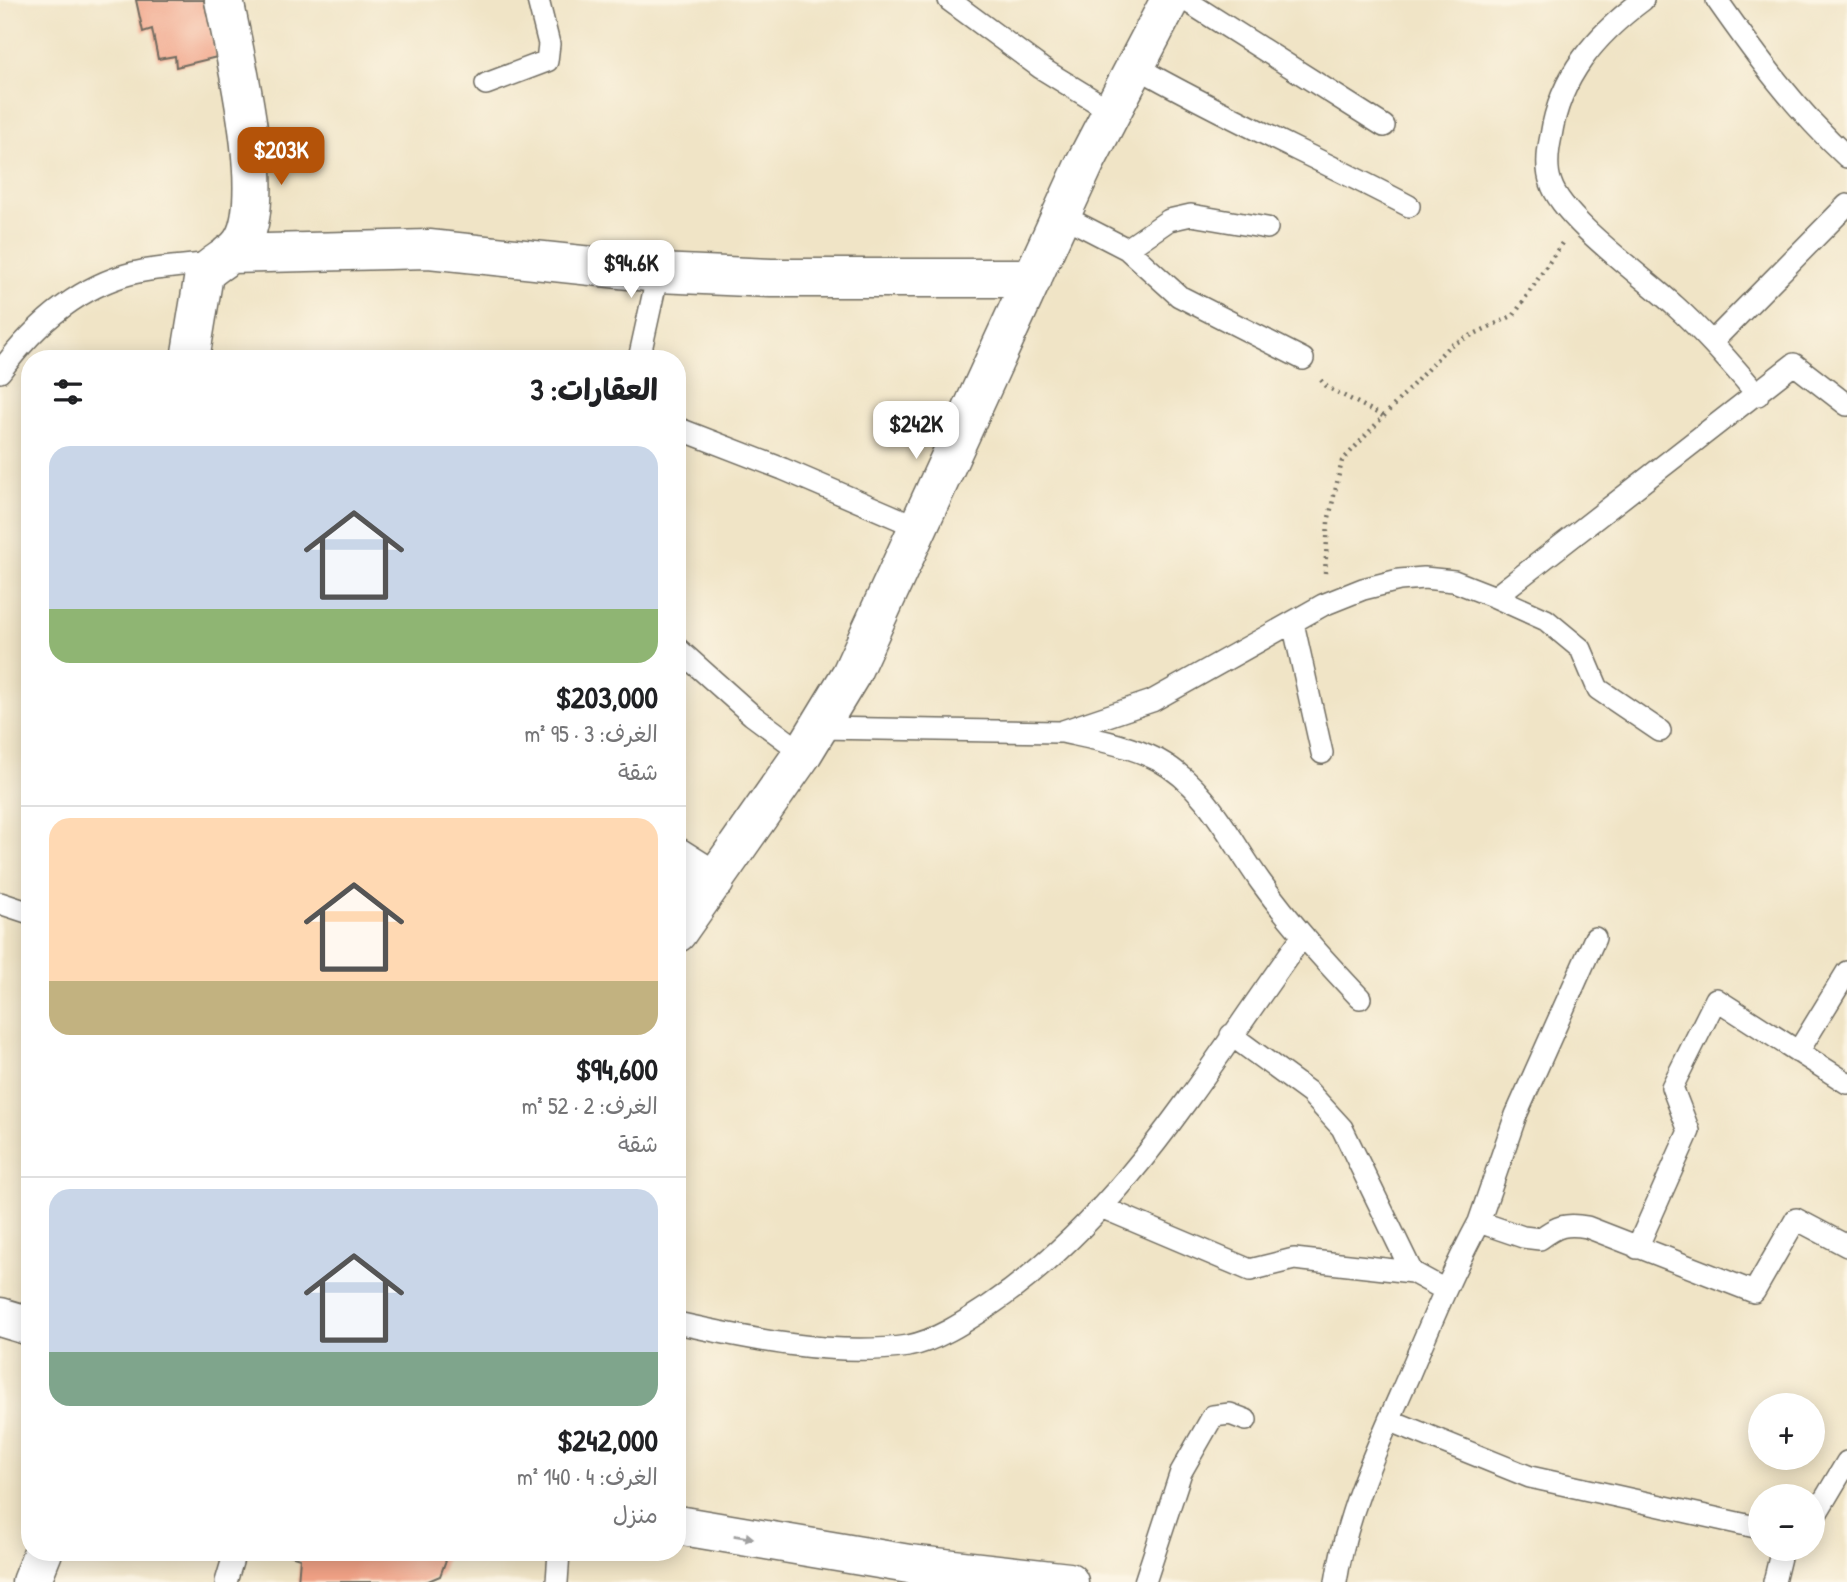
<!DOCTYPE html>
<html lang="ar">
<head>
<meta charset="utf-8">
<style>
  :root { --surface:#fff; --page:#f6f6f6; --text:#202124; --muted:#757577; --line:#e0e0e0; --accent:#b45309 }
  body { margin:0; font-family:"Patrick Hand","Playpen Sans Arabic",sans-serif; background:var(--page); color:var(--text); direction:rtl; height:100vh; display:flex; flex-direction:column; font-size:26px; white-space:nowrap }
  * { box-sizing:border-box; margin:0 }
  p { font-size:23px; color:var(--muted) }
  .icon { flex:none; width:38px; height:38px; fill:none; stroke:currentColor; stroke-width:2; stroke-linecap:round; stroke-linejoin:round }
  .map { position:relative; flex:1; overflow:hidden; direction:ltr }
  .panel { position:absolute; left:21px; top:350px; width:665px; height:1211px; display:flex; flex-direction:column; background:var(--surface); border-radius:28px; box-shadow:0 4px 18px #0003; direction:rtl }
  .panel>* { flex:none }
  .buttons { position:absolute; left:1748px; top:1393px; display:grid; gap:14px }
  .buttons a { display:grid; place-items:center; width:77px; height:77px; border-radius:50%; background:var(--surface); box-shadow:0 4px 18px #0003; font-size:35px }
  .price { position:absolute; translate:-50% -60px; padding:0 16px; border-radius:14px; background:#fff; color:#222; font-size:23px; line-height:46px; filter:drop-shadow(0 2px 4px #0008) }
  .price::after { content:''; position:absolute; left:50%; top:42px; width:21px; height:16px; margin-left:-10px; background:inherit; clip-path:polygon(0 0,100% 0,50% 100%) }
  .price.selected { background:var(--accent); color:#fff }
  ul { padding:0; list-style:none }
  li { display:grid; align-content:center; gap:14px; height:371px; padding:0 28px }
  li+li { border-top:2px solid var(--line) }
  li span { display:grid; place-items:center; height:217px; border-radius:21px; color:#555 }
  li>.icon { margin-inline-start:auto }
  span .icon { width:126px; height:126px; fill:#fffc; stroke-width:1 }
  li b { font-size:30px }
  h2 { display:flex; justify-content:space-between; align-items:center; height:84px; padding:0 28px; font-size:30px }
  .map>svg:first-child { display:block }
</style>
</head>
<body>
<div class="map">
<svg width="1847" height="1582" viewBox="0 0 1847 1582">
  <rect width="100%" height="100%" fill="#fcf5e5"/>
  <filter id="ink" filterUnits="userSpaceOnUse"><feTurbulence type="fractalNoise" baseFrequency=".0143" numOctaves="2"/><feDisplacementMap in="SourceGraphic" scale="14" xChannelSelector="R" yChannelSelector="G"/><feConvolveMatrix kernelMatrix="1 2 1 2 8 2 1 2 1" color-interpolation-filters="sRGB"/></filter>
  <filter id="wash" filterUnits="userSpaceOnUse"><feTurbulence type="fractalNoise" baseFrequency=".00686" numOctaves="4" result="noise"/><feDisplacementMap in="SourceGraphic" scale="28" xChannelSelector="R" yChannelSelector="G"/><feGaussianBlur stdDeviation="1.57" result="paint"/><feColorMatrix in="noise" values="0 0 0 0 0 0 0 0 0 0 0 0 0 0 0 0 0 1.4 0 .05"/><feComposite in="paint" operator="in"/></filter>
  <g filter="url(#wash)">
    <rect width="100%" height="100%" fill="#f0e4c6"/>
    <g id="blocks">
      <path fill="#f1a286" d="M136 0H204L217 57 176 67 175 56 158 59 152 29 143 32Z
        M290 1552H449L440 1576 426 1582H298L300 1558 290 1555Z"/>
    </g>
  </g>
  <g filter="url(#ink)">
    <use href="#blocks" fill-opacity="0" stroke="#706c61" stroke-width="2"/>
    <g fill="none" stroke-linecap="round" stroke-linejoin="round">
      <g stroke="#706c61" stroke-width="24">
        <path id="lane" d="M949 0 1041 68 1111 111
          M1185 0 1384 126
          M1643 0C1596 35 1560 76 1551 136 1548 150 1546 170 1551 183 1562 219 1645 278 1675 306 1705 333 1731 364 1758 395
          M1717 0C1757 57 1796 110 1847 157
          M1135 66C1224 117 1318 158 1409 206
          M486 84 547 61 549 44 538 0
          M1061 215 1127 249 1179 296 1303 359
          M1127 249 1169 220 1191 215 1267 228
          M1712 342 1847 205
          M639 359 658 273
          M0 372C33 327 77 287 133 273 159 267 187 266 214 263
          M677 428 783 469 918 527
          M1495 597 1546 620 1581 649 1598 689 1660 731
          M1293 623 1322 753
          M677 648 752 715 803 753
          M820 728 1060 732 1152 701 1323 605 1363 589 1399 580 1424 578 1454 581 1495 597 1794 364 1847 405
          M1062 732C1094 739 1129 745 1158 760 1206 786 1230 839 1260 881 1290 923 1325 961 1360 998
          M0 903 30 913
          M1231 1035 1310 1093 1342 1128 1412 1272 1445 1290
          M1798 1052 1847 972
          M1101 1207 1250 1270 1294 1259 1412 1272
          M1479 1222 1516 1115 1595 938
          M1637 1248 1689 1131 1672 1087 1716 999 1847 1083
          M677 1323C750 1339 834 1357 908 1346 936 1341 966 1321 989 1306 1125 1214 1207 1067 1302 937
          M1389 1420 1530 1477 1760 1528
          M1813 1519 1847 1462
          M226 1582 235 1552
          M557 1582 559 1552
          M1145 1582 1181 1472 1213 1416 1230 1414 1246 1420
          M1336 1582C1347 1510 1379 1443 1408 1377 1430 1325 1452 1272 1479 1222L1523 1237 1540 1239C1557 1226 1566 1223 1587 1227L1754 1292 1796 1219 1847 1246
          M1774 1582 1782 1549"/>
      </g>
      <g stroke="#706c61" stroke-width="41">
        <path id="street" d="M229 254 429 249 658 273 771 278H1033
          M190 359 204 274C215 262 232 256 241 243 271 201 234 51 224 0
          M677 857 715 881
          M677 933 803 753 851 674 1085 163 1170 0
          M0 1317 30 1326
          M677 1525 909 1564 1069 1582
          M31 1582 43 1552"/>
      </g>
      <path stroke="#706c61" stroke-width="4.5" stroke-dasharray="2 5" stroke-linecap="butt" d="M1321 380 1327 387 1383 416
        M1325 573 1328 522 1342 461 1449 346 1514 315 1562 243"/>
      <use href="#lane" stroke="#fff" stroke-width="21"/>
      <use href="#street" stroke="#fff" stroke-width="38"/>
    </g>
    <defs><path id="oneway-solid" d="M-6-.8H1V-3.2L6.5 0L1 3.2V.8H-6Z" transform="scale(1.75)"/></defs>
    <use fill="#a0a0a0" href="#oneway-solid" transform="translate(744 1537) rotate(9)"/>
  </g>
</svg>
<div class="buttons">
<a>+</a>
<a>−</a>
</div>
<b class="price selected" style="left:281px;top:187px">$203K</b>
<b class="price" style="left:631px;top:300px">$94.6K</b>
<b class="price" style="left:916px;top:461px">$242K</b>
<section class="panel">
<h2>العقارات: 3<svg class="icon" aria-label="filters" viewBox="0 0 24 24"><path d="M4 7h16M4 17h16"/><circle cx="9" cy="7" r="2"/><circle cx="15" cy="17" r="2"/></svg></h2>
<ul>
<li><span style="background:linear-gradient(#c9d6e8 75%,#8fb573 0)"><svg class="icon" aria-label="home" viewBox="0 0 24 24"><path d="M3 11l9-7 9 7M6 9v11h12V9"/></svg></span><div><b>$203,000</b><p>الغرف: 3 · 95 m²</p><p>شقة</p></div></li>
<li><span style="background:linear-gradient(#ffd9b3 75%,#c2b280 0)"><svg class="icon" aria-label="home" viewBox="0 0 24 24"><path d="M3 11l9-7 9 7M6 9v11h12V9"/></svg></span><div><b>$94,600</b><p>الغرف: 2 · 52 m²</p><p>شقة</p></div></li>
<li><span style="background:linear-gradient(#c9d6e8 75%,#7fa58c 0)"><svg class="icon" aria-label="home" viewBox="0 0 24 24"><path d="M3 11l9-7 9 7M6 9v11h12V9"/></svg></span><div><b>$242,000</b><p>الغرف: 4 · 140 m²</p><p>منزل</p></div></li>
</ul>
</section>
</div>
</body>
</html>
